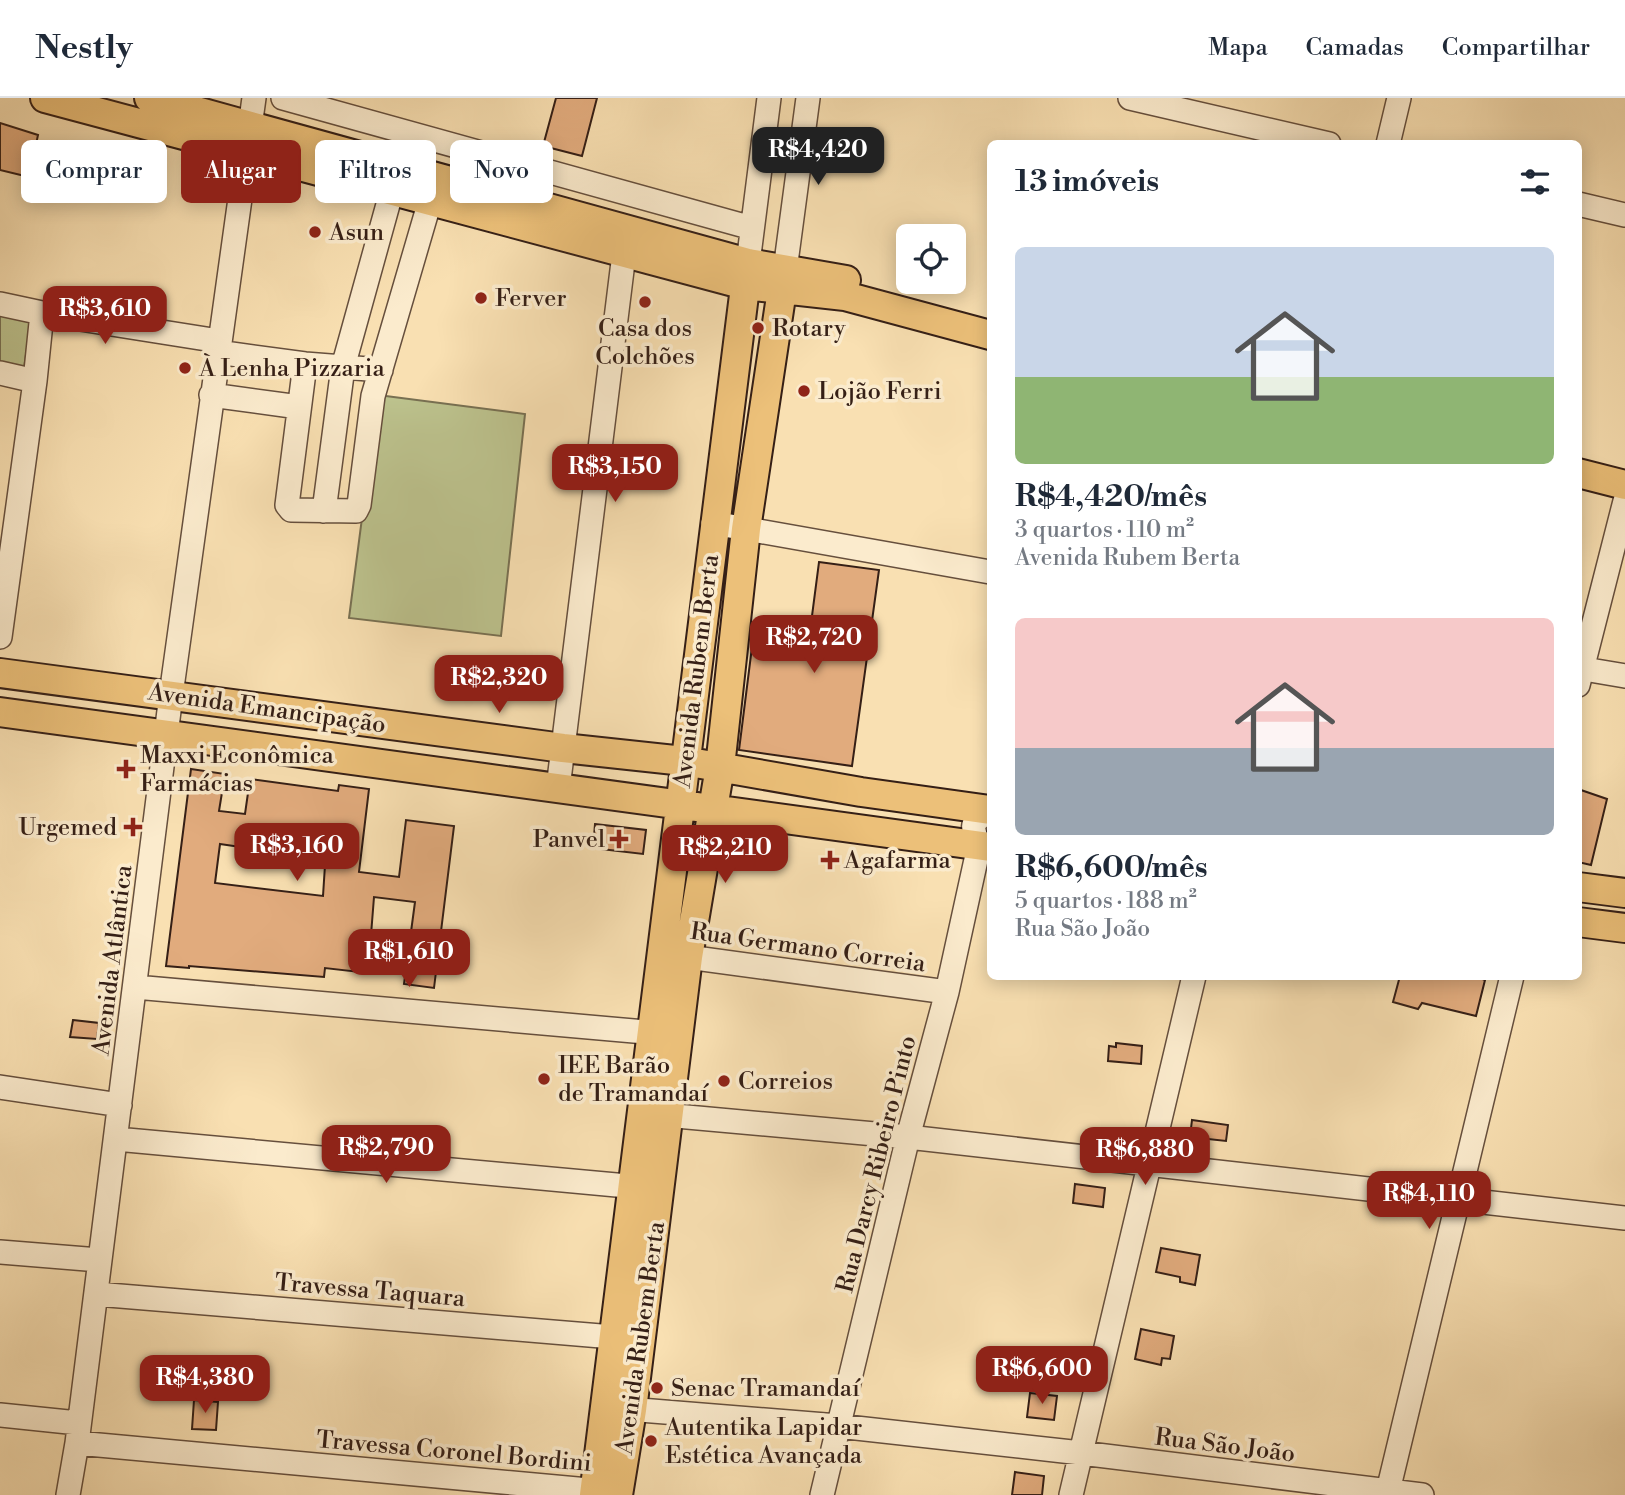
<!DOCTYPE html>
<html lang="pt">
<head>
<meta charset="utf-8">
<style>
  :root { --surface:#fff; --page:#f6f6f7; --text:#1f2937; --muted:#747a83; --line:#e0e1e3; --accent:#8f2418 }
  body { margin:0; font-family:"Libre Bodoni",serif; background:var(--page); color:var(--text); height:100vh; display:flex; flex-direction:column; font-size:26px; white-space:nowrap }
  * { box-sizing:border-box; margin:0 }
  p { font-size:23px; color:var(--muted) }
  .icon { flex:none; width:38px; height:38px; fill:none; stroke:currentColor; stroke-width:2; stroke-linecap:round; stroke-linejoin:round }
  .map { position:relative; flex:1; overflow:hidden }
  .details { position:absolute; left:987px; top:42px; width:595px; height:840px; display:flex; flex-direction:column; background:var(--surface); border-radius:10px; box-shadow:0 4px 18px #0003 }
  .details>* { flex:none }
  .banner { position:absolute; left:21px; top:42px; width:665px; height:63px; display:flex; gap:14px }
  .buttons { position:absolute; left:896px; top:126px; display:grid; gap:14px }
  .buttons a { display:grid; place-items:center; width:70px; height:70px; border-radius:10px; background:var(--surface); box-shadow:0 4px 18px #0003; font-size:35px }
  .price { position:absolute; translate:-50% -60px; padding:0 16px; border-radius:14px; background:var(--accent); color:#fff; font-size:23px; line-height:46px; filter:drop-shadow(0 2px 4px #0008) }
  .price::after { content:''; position:absolute; left:50%; top:42px; width:21px; height:16px; margin-left:-10px; background:inherit; clip-path:polygon(0 0,100% 0,50% 100%) }
  .price.selected { background:#222; color:#fff }
  ul { padding:0; list-style:none }
  li { display:grid; align-content:center; gap:14px; height:371px; padding:0 28px }
  li span { display:grid; place-items:center; height:217px; border-radius:10px; color:#555 }
  li>.icon { margin-inline-start:auto }
  span .icon { width:126px; height:126px; fill:#fffc; stroke-width:1 }
  li b { font-size:30px }
  h2 { display:flex; justify-content:space-between; align-items:center; height:84px; padding:0 28px; font-size:30px }
  .tag { padding:0 24px; border-radius:10px; background:var(--surface); box-shadow:0 4px 18px #0003; font-size:24px; line-height:63px }
  .tag.selected { background:var(--accent); color:#fff }
  header { display:flex; align-items:center; gap:42px; box-sizing:border-box; height:98px; padding:0 35px; background:var(--surface); border-bottom:2px solid var(--line) }
  header strong { font-size:33px }
  nav { display:flex; gap:38px; margin-inline-start:auto; font-size:24px }
  .map>svg:first-child { display:block }
</style>
</head>
<body>
<header>
<strong>Nestly</strong>
<nav><a>Mapa</a><a>Camadas</a><a>Compartilhar</a></nav>
</header>
<div class="map">
<svg width="1625" height="1397" viewBox="0 0 1625 1397">
  <rect width="100%" height="100%" fill="#f9e0b2"/>
  <filter id="stains"><feTurbulence type="fractalNoise" baseFrequency=".00286" numOctaves="4"/><feColorMatrix values="0 0 0 0 .2 0 0 0 0 .09 0 0 0 0 .02 0 0 0 .5 -.17"/></filter>
  <radialGradient id="worn" r=".72"><stop offset=".6" stop-color="#630" stop-opacity="0"/><stop offset="1" stop-color="#630" stop-opacity=".3"/></radialGradient>
  <path fill="#bcc28d" stroke="#787052" stroke-width="2" d="M0 217 31 223 24 270 0 266Z
    M378 297 525 316 501 538 349 520Z"/>
  <path fill="#e1ab7d" stroke="#351f16" stroke-width="2" fill-rule="evenodd" d="M556 0H597L582 58 543 48Z
    M0 25 38 37 29 79 0 72Z
    M819 464 879 472 852 668 739 652 754 533 809 541Z
    M191 671 225 676 219 713 245 716 250 681 338 693 339 687 369 691 359 774 399 779 406 722 454 728 434 890 404 886 415 804 374 799 368 875 325 870 324 879 189 868V870L166 868ZM220 746 276 754 275 760 325 767 323 798 215 785Z
    M1578 691 1607 701 1591 767 1578 764Z
    M595 726 646 732 643 756 593 750Z
    M1400 878H1475L1485 882 1476 918 1422 905 1418 911 1393 904Z
    M73 922 99 925 97 941 70 939Z
    M1116 945 1142 948 1141 966 1108 963 1109 948 1116 949Z
    M1192 1022 1228 1027 1226 1043 1190 1039Z
    M1075 1086 1105 1090 1103 1109 1073 1105Z
    M1161 1150 1200 1157 1195 1187 1180 1184V1179L1156 1174Z
    M1141 1231 1174 1238 1170 1261 1162 1260 1161 1267 1135 1261Z
    M1030 1295 1057 1298 1054 1322 1027 1319Z
    M194 1302 218 1304 216 1332 192 1331Z
    M1015 1374 1044 1378 1042 1397H1012Z"/>
  <g fill="none" stroke-linecap="round" stroke-linejoin="round">
    <g stroke="#664f3d" stroke-width="26">
      <path id="minor" d="M283 0 752 130
        M1130 0 1329 46
        M1388 46 1399 0
        M1578 106 1625 117
        M748 165 769 0
        M785 172 808 0
        M0 206 42 215 219 243
        M217 254 305 266 381 272
        M305 266 287 407 291 412 356 413 359 407 373 298 430 103
        M0 275 35 283
        M211 297 299 309
        M324 413 343 269 392 92
        M713 425 990 474
        M0 539 35 283 42 215
        M1578 570 1625 578
        M1578 587 1625 403
        M558 690 624 156
        M673 857 947 894
        M135 889 668 936
        M0 989 120 1007
        M654 1016 908 1039 1625 1120
        M116 1041 649 1090
        M0 1154 99 1162
        M96 1196 613 1239 630 1242
        M615 1310 838 1328 1081 1355 1422 1397
        M0 1317 78 1325
        M77 1345 610 1394
        M68 1397 77 1345 171 597 254 0
        M822 1397 908 1039 947 894 979 748C968 719 975 728 990 709
        M1071 1397 1194 878
        M1387 1397 1512 878"/>
    </g>
    <g stroke="#351f16" stroke-width="32">
      <path id="major" d="M45 0 745 187 845 198 990 237
        M149 0 748 165 846 182
        M1578 375 1625 387
        M0 575 563 650 684 663 861 694 990 712
        M0 614 990 749
        M1578 789 1625 795
        M1578 824 1625 830
        M594 1397 748 165
        M618 1397 632 1312 688 859 720 669 746 431 785 172"/>
    </g>
    <use href="#minor" stroke="#fbebcd" stroke-width="23"/>
    <use href="#major" stroke="#ecc079" stroke-width="28"/>
  </g>
  <g fill="#8f2418" stroke="#fbebcd" stroke-width="2.5">
    <circle cx="315" cy="134" r="7"/>
    <circle cx="481" cy="200" r="7"/>
    <circle cx="645" cy="204" r="7"/>
    <circle cx="758" cy="230" r="7"/>
    <circle cx="185" cy="270" r="7"/>
    <circle cx="804" cy="293" r="7"/>
    <path d="M122.5 660.5h7v7h7v7h-7v7h-7v-7h-7v-7h7z"/>
    <path d="M129.5 718.5h7v7h7v7h-7v7h-7v-7h-7v-7h7z"/>
    <path d="M615.5 730.5h7v7h7v7h-7v7h-7v-7h-7v-7h7z"/>
    <path d="M826.5 751.5h7v7h7v7h-7v7h-7v-7h-7v-7h7z"/>
    <circle cx="544" cy="981" r="7"/>
    <circle cx="724" cy="983" r="7"/>
    <circle cx="657" cy="1290" r="7"/>
    <circle cx="651" cy="1343" r="7"/>
  </g>
  <g text-anchor="middle" stroke-width="7" stroke-linejoin="round" paint-order="stroke">
    <g font-size="24" fill="#351f16" stroke="#fbebcd" text-anchor="start">
      <text x="329" y="142">Asun</text>
      <text x="495" y="208">Ferver</text>
      <text x="645" y="238" text-anchor="middle">Casa dos<tspan x="645" dy="28">Colchões</tspan></text>
      <text x="772" y="238">Rotary</text>
      <text x="199" y="278">À Lenha Pizzaria</text>
      <text x="818" y="301">Lojão Ferri</text>
      <text x="140" y="665">Maxxi Econômica<tspan x="140" dy="28">Farmácias</tspan></text>
      <text x="117" y="737" text-anchor="end">Urgemed</text>
      <text x="605" y="749" text-anchor="end">Panvel</text>
      <text x="844" y="770">Agafarma</text>
      <text x="558" y="975">IEE Barão<tspan x="558" dy="28">de Tramandaí</tspan></text>
      <text x="738" y="991">Correios</text>
      <text x="671" y="1298">Senac Tramandaí</text>
      <text x="665" y="1337">Autentika Lapidar<tspan x="665" dy="28">Estética Avançada</tspan></text>
    </g>
    <g font-size="24" fill="#351f16" stroke="#fbebcd">
      <text transform="translate(696 573) rotate(-83)" y="8">Avenida Rubem Berta</text>
      <text transform="translate(267 610) rotate(8)" y="8">Avenida Emancipação</text>
      <text transform="translate(808 849) rotate(8)" y="8">Rua Germano Correia</text>
      <text transform="translate(112 862) rotate(-83)" y="8">Avenida Atlântica</text>
      <text transform="translate(876 1066) rotate(-76)" y="8">Rua Darcy Ribeiro Pinto</text>
      <text transform="translate(370 1192) rotate(5)" y="8">Travessa Taquara</text>
      <text transform="translate(640 1240) rotate(-82)" y="8">Avenida Rubem Berta</text>
      <text transform="translate(1225 1347) rotate(7)" y="8">Rua São João</text>
      <text transform="translate(454 1353) rotate(5)" y="8">Travessa Coronel Bordini</text>
    </g>
  </g>
  <rect width="100%" height="100%" filter="url(#stains)"/>
  <rect width="100%" height="100%" fill="url(#worn)"/>
</svg>
<div class="buttons">
<a><svg class="icon" aria-label="locate" viewBox="0 0 24 24"><circle cx="12" cy="12" r="6"/><path d="M12 2v4M12 18v4M2 12h4M18 12h4"/></svg></a>
</div>
<b class="price selected" style="left:818px;top:89px">R$4,420</b>
<b class="price" style="left:105px;top:248px">R$3,610</b>
<b class="price" style="left:615px;top:406px">R$3,150</b>
<b class="price" style="left:814px;top:577px">R$2,720</b>
<b class="price" style="left:499px;top:617px">R$2,320</b>
<b class="price" style="left:297px;top:785px">R$3,160</b>
<b class="price" style="left:725px;top:787px">R$2,210</b>
<b class="price" style="left:409px;top:891px">R$1,610</b>
<b class="price" style="left:386px;top:1087px">R$2,790</b>
<b class="price" style="left:1145px;top:1089px">R$6,880</b>
<b class="price" style="left:1429px;top:1133px">R$4,110</b>
<b class="price" style="left:1042px;top:1308px">R$6,600</b>
<b class="price" style="left:205px;top:1317px">R$4,380</b>
<div class="banner">
<a class="tag">Comprar</a>
<a class="tag selected">Alugar</a>
<a class="tag">Filtros</a>
<a class="tag">Novo</a>
</div>
<section class="details">
<h2>13 imóveis<svg class="icon" aria-label="filters" viewBox="0 0 24 24"><path d="M4 7h16M4 17h16"/><circle cx="9" cy="7" r="2"/><circle cx="15" cy="17" r="2"/></svg></h2>
<ul>
<li><span style="background:linear-gradient(#c9d6e8 60%,#8fb573 0)"><svg class="icon" aria-label="home" viewBox="0 0 24 24"><path d="M3 11l9-7 9 7M6 9v11h12V9"/></svg></span><div><b>R$4,420/mês</b><p>3 quartos · 110 m²</p><p>Avenida Rubem Berta</p></div></li>
<li><span style="background:linear-gradient(#f6c9c9 60%,#9aa5b1 0)"><svg class="icon" aria-label="home" viewBox="0 0 24 24"><path d="M3 11l9-7 9 7M6 9v11h12V9"/></svg></span><div><b>R$6,600/mês</b><p>5 quartos · 188 m²</p><p>Rua São João</p></div></li>
</ul>
</section>
</div>
</body>
</html>
